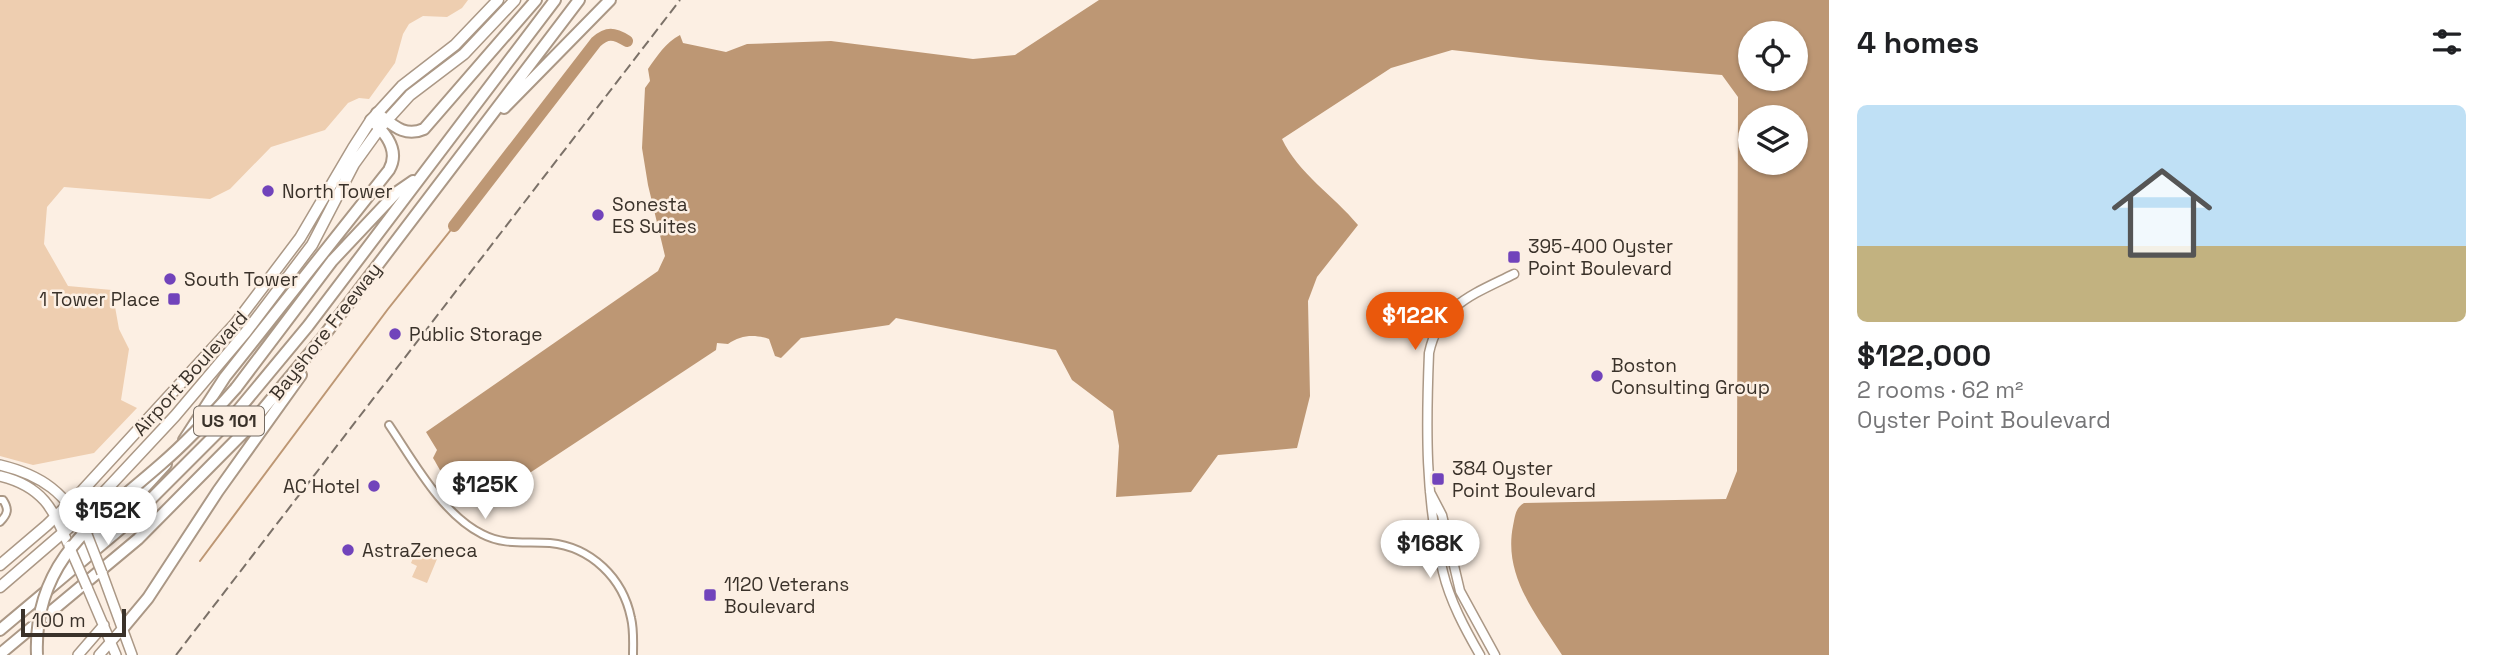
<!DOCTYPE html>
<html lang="en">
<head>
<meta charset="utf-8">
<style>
  :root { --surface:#fff; --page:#f2f2f2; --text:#202124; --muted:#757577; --accent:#ea580c }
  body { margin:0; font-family:"Space Grotesk",sans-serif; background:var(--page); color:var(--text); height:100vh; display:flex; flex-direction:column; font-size:26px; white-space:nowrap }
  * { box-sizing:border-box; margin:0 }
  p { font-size:23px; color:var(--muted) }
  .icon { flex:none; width:38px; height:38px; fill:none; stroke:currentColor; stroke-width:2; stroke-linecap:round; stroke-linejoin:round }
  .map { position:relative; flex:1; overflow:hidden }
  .drawer { display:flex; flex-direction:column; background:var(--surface); width:665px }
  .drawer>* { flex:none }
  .controls { position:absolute; left:1738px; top:21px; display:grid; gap:14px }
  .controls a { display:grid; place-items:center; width:70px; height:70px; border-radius:50%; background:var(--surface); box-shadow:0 2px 5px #0004; font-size:35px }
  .scale { position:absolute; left:21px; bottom:18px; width:105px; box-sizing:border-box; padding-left:7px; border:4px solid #3a322a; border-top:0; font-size:19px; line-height:24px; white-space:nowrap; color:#3a322a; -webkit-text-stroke:5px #fcefe3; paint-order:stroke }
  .price { position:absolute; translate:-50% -60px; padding:0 16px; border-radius:24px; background:#fff; color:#222; font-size:23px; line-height:46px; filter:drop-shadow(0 2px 4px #0008) }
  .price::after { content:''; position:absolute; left:50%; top:42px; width:21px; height:16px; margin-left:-10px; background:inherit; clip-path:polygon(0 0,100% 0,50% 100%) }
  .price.current { background:var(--accent); color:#fff }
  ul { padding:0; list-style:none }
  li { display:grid; align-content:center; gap:14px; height:371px; padding:0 28px }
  li span { display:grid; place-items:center; height:217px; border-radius:10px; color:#555 }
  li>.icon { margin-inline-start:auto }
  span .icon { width:126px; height:126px; fill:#fffc; stroke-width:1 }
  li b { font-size:30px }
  h2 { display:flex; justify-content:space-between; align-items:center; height:84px; padding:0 28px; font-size:30px }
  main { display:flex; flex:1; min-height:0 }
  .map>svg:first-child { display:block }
</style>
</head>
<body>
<main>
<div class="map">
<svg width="1829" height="655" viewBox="0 0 1829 655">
  <rect width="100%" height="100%" fill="#fcefe3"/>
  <path fill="#eeceb0" d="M0 0H468L462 8 447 17 423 16 409 24 403 34 395 63 369 99 359 98 348 103 325 130 271 147 230 189 210 199 64 187 47 207 44 244 68 286 112 290 119 329 129 349 121 400 137 408 94 453 33 465 0 456Z
    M416 551 437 559 427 583 412 577 417 566 411 563Z"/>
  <path fill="#bd9774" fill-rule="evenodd" d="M1099 0H1829V655H1562C1537 616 1503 576 1513 526 1515 517 1515 508 1524 503L1726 499 1737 471 1738 97 1722 75 1540 60 1452 50 1391 68 1282 139C1298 173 1334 196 1358 225L1317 277 1308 301 1310 396 1297 448 1218 455 1191 492 1116 497 1119 446 1113 411 1072 380 1056 350 896 318 889 325 801 338 781 358 775 356 769 339C754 334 741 335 728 344L717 343 716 350 484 503C457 511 445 477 433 458L437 450 426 432 658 271 665 256 648 185 642 148 645 88 650 81 648 69C657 56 666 42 680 35L683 43 726 52 747 44 831 41 973 59 1015 55ZM1750 33H1796V79H1750ZM1750 117H1796V163H1750Z"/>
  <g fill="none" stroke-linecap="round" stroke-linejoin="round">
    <path stroke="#bd9774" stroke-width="2" d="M200 561 388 309 454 226"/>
    <path stroke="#bd9774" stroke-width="12" d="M454 226 596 42C607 32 614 33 627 41"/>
    <g stroke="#ab9886" stroke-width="10">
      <path id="minor" d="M389 425C414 462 442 514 482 534 505 546 526 541 550 543 591 547 623 578 631 618 634 630 633 643 633 655
        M0 500H3C9 509 8 514 0 522"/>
    </g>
    <g stroke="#ab9886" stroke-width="11">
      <path id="tertiary" d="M1430 492 1442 515 1460 591 1495 655
        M1480 655C1465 629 1450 601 1443 572 1425 500 1426 427 1429 353 1439 305 1474 294 1514 274"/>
    </g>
    <g stroke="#ab9886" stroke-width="12">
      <path id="secondary" d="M0 465C42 475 66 493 86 532
        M0 476C42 486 54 509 69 546
        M102 573 132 655
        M87 587 116 655
        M78 655 104 625
        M99 655 123 628"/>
    </g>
    <g stroke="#ab9886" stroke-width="13">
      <path id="primary" d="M0 565 47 525 82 491 235 324 300 238 353 148 371 120 402 86 455 45 498 0
        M0 587 79 519 175 416 246 332 312 245 354 164 380 128 410 95 464 54 515 0"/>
    </g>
    <g stroke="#ab9886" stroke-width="14">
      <path id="motorway" d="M504 108 610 0
        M377 113C392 124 404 138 424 129L536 0
        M236 388 332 261 397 192 413 181
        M184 440 225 377 389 170C400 151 386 133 371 120
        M60 573 123 511 166 464
        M123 628 148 598 218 491 301 375
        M0 630 125 525 230 420 308 326 555 0
        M0 654 138 539 244 432 323 337 579 0"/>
    </g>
    <use href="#minor" stroke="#fff" stroke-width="6"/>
    <use href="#tertiary" stroke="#fff" stroke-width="8"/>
    <use href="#secondary" stroke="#fff" stroke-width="9"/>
    <use href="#primary" stroke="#fff" stroke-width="10"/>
    <use href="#motorway" stroke="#fff" stroke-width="10"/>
    <path stroke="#7b7168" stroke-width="2" stroke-dasharray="10 5" stroke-linecap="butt" d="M176 655 680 0"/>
    <g stroke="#ab9886" stroke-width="12" stroke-linecap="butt">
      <path id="secondary-bridge" d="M86 532 102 573
        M69 546 87 587"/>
    </g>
    <g stroke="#ab9886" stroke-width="14" stroke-linecap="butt">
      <path id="motorway-bridge" d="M37 655C33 560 97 520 160 465 188 441 212 415 236 388"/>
    </g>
    <use href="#secondary-bridge" stroke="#fff" stroke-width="9"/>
    <use href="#motorway-bridge" stroke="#fff" stroke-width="10"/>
  </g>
  <g fill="#7143bb" stroke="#fcefe3" stroke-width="2.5">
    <circle cx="268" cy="191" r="7"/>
    <circle cx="598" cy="215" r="7"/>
    <rect x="1507" y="250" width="14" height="14" rx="3.5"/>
    <circle cx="170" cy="279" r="7"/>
    <rect x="167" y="292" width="14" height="14" rx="3.5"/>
    <circle cx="395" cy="334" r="7"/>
    <circle cx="1597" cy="376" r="7"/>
    <rect x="1431" y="472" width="14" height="14" rx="3.5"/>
    <circle cx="374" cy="486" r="7"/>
    <circle cx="348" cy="550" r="7"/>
    <rect x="703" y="588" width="14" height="14" rx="3.5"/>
  </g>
  <g text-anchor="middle" stroke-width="5" stroke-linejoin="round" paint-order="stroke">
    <rect fill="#fcefe3" stroke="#746b62" stroke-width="2" x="194" y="406.5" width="70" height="29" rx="5"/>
    <g font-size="18" font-weight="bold" fill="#3a322a">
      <text x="229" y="427">US 101</text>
    </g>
    <g font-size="19" fill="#3a322a" stroke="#fcefe3" text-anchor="start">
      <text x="282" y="198">North Tower</text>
      <text x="612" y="211">Sonesta<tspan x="612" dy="22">ES Suites</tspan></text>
      <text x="1528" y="253">395-400 Oyster<tspan x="1528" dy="22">Point Boulevard</tspan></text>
      <text x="184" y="286">South Tower</text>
      <text x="160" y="306" text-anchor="end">1 Tower Place</text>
      <text x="409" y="341">Public Storage</text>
      <text x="1611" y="372">Boston<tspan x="1611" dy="22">Consulting Group</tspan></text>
      <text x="1452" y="475">384 Oyster<tspan x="1452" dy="22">Point Boulevard</tspan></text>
      <text x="360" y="493" text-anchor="end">AC Hotel</text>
      <text x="362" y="557">AstraZeneca</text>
      <text x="724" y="591">1120 Veterans<tspan x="724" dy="22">Boulevard</tspan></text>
    </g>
    <g font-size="19" fill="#3a322a" stroke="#fcefe3">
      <text transform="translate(325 331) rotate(-52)" y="7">Bayshore Freeway</text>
      <text transform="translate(190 373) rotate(-48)" y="7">Airport Boulevard</text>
    </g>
  </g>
</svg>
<div class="controls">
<a><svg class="icon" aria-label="locate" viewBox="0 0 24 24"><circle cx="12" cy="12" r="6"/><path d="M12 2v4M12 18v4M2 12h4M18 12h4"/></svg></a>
<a><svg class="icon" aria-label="layers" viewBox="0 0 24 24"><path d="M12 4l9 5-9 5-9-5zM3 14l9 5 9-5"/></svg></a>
</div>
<div class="scale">100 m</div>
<b class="price current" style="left:1415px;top:352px">$122K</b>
<b class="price" style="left:485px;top:521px">$125K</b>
<b class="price" style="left:108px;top:547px">$152K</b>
<b class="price" style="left:1430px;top:580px">$168K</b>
</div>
<section class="drawer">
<h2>4 homes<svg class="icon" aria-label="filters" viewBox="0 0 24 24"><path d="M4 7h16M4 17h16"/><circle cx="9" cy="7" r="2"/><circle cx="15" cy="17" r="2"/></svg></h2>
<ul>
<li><span style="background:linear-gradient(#bfe0f5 65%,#c2b280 0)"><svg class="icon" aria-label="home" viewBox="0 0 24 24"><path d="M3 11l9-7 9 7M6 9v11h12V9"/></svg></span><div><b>$122,000</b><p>2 rooms · 62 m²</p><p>Oyster Point Boulevard</p></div></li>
</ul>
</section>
</main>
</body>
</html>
